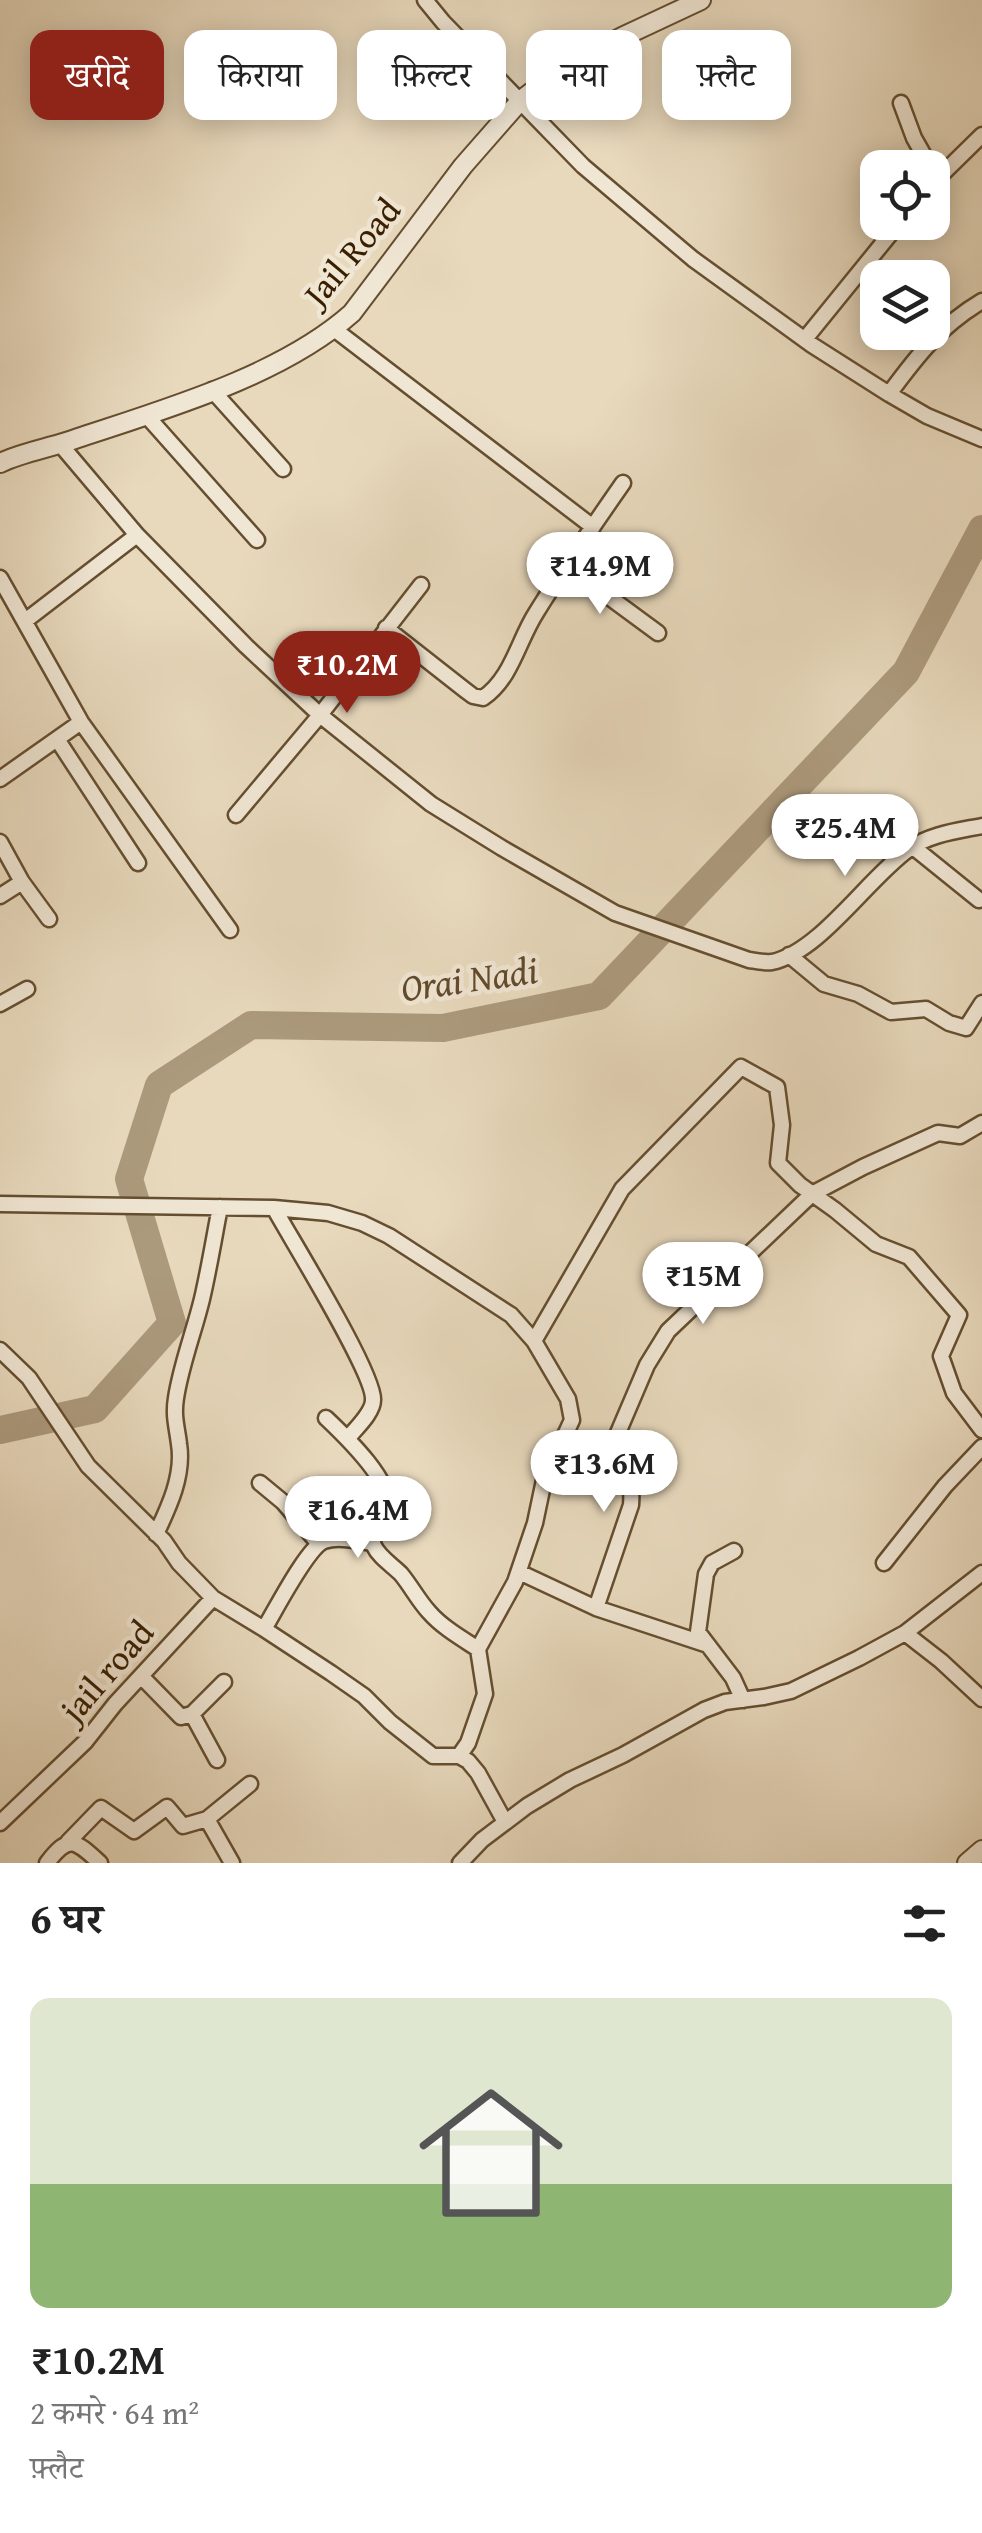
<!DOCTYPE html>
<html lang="hi">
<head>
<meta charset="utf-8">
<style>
  :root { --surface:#fff; --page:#f2f2f2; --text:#222; --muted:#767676; --accent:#8f2418 }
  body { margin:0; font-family:"Gentium Book Plus","Noto Serif Devanagari",serif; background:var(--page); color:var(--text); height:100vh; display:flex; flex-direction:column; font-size:38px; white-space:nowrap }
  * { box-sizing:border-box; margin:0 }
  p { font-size:32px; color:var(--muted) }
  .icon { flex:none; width:55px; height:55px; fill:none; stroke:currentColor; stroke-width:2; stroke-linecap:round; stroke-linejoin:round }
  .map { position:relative; height:1863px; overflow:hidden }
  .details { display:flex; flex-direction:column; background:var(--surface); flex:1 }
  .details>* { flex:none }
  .guide { position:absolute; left:30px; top:30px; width:922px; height:90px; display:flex; gap:20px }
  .fabs { position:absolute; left:860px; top:150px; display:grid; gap:20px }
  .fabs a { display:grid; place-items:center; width:90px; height:90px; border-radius:20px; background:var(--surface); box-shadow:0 5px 25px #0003; font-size:50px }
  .price { position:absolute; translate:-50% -85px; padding:0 22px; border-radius:35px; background:#fff; color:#222; font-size:32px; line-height:65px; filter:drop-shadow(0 2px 5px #0008) }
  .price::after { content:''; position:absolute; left:50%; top:60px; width:30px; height:22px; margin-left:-15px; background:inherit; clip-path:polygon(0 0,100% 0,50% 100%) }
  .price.current { background:var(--accent); color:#fff }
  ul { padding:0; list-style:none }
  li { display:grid; align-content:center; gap:20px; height:530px; padding:0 30px }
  li span { display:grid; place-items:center; height:310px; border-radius:20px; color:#555 }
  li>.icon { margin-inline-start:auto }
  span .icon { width:180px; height:180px; fill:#fffc; stroke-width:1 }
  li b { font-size:42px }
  h2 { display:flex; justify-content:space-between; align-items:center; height:120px; padding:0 30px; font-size:42px }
  .chip { padding:0 35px; border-radius:20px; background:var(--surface); box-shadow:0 5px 25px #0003; font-size:35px; line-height:90px }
  .chip.current { background:var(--accent); color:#fff }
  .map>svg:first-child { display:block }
</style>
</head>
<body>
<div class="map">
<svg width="982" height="1863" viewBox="0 0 982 1863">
  <rect width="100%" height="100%" fill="#e8d9bd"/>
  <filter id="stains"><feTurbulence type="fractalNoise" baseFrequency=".002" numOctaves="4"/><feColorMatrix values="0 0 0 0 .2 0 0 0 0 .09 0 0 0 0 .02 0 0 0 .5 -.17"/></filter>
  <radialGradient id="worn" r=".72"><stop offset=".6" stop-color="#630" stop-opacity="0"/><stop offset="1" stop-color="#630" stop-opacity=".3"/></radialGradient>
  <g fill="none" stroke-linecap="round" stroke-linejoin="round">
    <path stroke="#ac9a7d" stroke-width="28" d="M0 1430 95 1409 172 1323 129 1179 159 1085 251 1025 443 1028 599 996 906 672 982 529"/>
    <g stroke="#654e2f" stroke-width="19">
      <path id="minor" d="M425 0 443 22 583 166 693 259 812 345 889 394 927 416 982 439
        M901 103 914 138 931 168
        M932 184 982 135
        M334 329 593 527
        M805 339 900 222
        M212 390 283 469
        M889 394C917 356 940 326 982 301
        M146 415 257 540
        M60 444 137 535 246 646 320 715 431 804 502 848 615 913 749 960C756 961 765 963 772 962 820 952 868 878 909 849 930 834 957 831 982 826
        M567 566 658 633
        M0 578 81 722 230 930
        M25 621 137 535
        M386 628 465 690 473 696 483 698C512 678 518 641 536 613 563 569 593 526 623 483
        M57 739 138 863
        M0 779 81 722
        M236 815 320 715 421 585
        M0 842 22 882 49 919
        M912 846 979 900
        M0 896 22 882
        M789 955 824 984 858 994 891 1012 926 1009 949 1023 966 1028 982 1003
        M0 1004 27 989
        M0 1204 274 1208 328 1213 362 1223 389 1236 511 1315 534 1341 568 1399 572 1420 566 1433 555 1448 547 1466 535 1523 515 1582 478 1649 485 1694 468 1743 459 1756
        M274 1208C291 1239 375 1374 373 1400 373 1413 356 1428 348 1438
        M534 1341 622 1189 741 1067 777 1087 782 1125 778 1163 800 1185 835 1210 876 1244 909 1257 959 1315 941 1356 954 1393 982 1430
        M0 1350 29 1378 88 1466 164 1541 179 1563 213 1598 264 1629 331 1673 364 1696 390 1722 433 1756H459L468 1761 478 1773 505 1822
        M326 1418C345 1436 396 1484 388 1512 385 1525 369 1532 374 1546 379 1557 392 1565 401 1574 411 1586 418 1600 429 1612 442 1627 461 1638 478 1649
        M555 1448 622 1476C632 1486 632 1492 631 1505L596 1608
        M603 1468 647 1365 668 1331 812 1194 863 1167 938 1133 960 1136 982 1123
        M260 1483 283 1502 319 1544
        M156 1534C169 1507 184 1475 179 1444 177 1427 173 1416 176 1398 181 1365 194 1332 202 1299 209 1269 214 1238 220 1207
        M734 1551 712 1563 706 1574 698 1632 733 1678 743 1700
        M884 1563 945 1486 982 1447
        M519 1572 596 1608 708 1645
        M264 1629C275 1611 307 1548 324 1541 338 1536 358 1541 373 1543
        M905 1633 941 1661 982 1699
        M141 1676 181 1717 192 1714 217 1760
        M192 1714 224 1682
        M207 1819 232 1863
        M0 1823 85 1742 115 1704 213 1598
        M68 1842 101 1808 134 1831 167 1807 183 1826 207 1819 250 1784
        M47 1863C69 1834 75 1840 100 1863
        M460 1863 482 1840 527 1806 570 1780 623 1755 704 1710 725 1702 764 1697 791 1691 859 1658 905 1633 982 1573"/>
    </g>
    <g stroke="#654e2f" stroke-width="22">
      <path id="tertiary" d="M0 463C21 453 44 449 66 442 158 411 279 378 352 313L463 166 520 101 563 68 622 37 701 0
        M967 1863 982 1850"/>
    </g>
    <use href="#minor" stroke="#f0e6d4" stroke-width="14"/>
    <use href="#tertiary" stroke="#f0e6d4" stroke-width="18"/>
  </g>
  <g text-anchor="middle" stroke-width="9" stroke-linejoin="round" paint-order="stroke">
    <g font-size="35" fill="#391f00" stroke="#f0e6d4">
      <text transform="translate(352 252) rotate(-50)" y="12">Jail Road</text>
      <text transform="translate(107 1671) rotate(-49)" y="12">jail road</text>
    </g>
    <g font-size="38" font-style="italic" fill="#614a2c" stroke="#f0e6d4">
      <text transform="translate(469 979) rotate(-8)" y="13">Orai Nadi</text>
    </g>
  </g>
  <rect width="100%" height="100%" filter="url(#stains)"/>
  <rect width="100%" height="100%" fill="url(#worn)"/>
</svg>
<div class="fabs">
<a><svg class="icon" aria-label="locate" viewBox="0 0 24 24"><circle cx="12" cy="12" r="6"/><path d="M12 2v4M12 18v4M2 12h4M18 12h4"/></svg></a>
<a><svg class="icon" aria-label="layers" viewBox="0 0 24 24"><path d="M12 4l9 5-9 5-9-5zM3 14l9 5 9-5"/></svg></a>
</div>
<b class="price" style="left:600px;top:617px">₹14.9M</b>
<b class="price current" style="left:347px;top:716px">₹10.2M</b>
<b class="price" style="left:845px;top:879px">₹25.4M</b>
<b class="price" style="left:703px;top:1327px">₹15M</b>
<b class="price" style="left:604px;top:1515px">₹13.6M</b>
<b class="price" style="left:358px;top:1561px">₹16.4M</b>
<div class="guide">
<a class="chip current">खरीदें</a>
<a class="chip">किराया</a>
<a class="chip">फ़िल्टर</a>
<a class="chip">नया</a>
<a class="chip">फ़्लैट</a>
</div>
</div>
<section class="details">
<h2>6 घर<svg class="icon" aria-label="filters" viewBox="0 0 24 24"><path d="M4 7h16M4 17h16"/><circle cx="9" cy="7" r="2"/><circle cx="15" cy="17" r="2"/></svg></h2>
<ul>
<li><span style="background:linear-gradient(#dfe7d0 60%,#8fb573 0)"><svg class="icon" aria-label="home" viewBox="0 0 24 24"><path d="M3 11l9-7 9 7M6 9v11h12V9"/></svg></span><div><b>₹10.2M</b><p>2 कमरे · 64 m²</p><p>फ़्लैट</p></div></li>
</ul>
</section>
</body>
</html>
